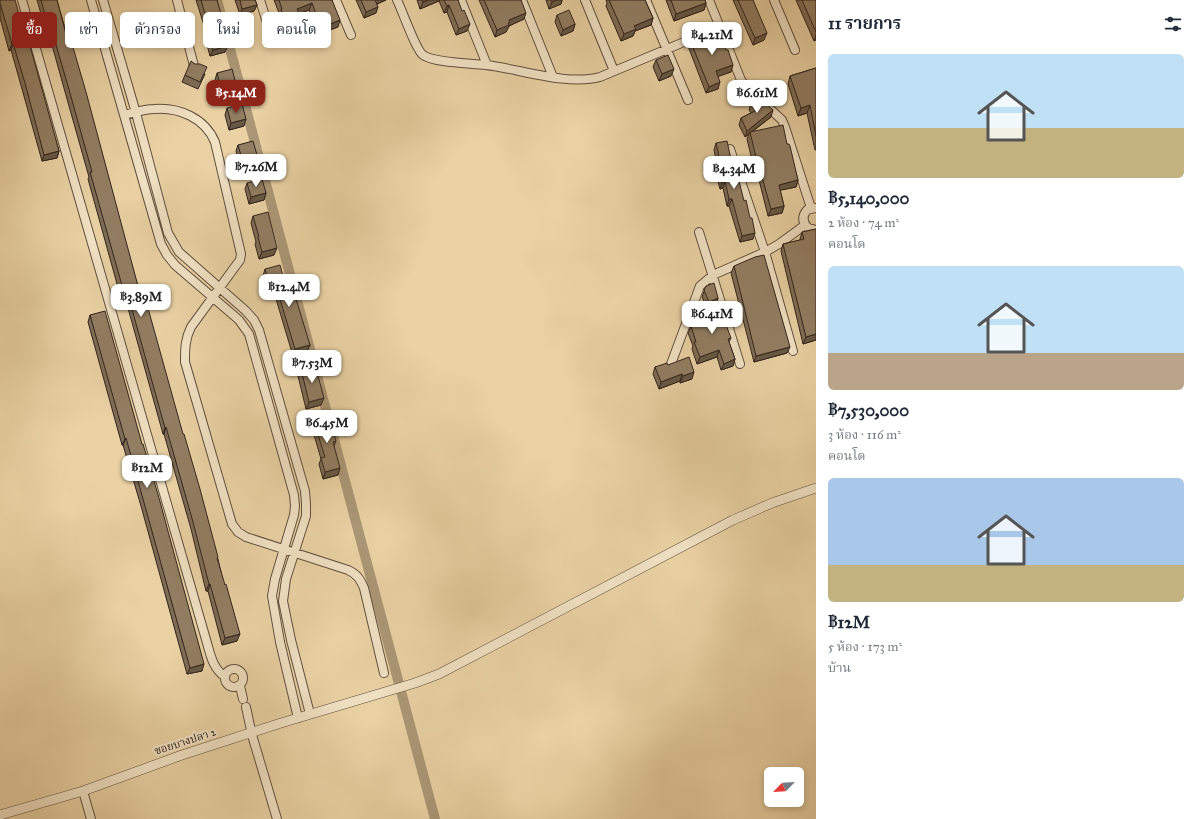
<!DOCTYPE html>
<html lang="th">
<head>
<meta charset="utf-8">
<style>
  :root { --surface:#fff; --page:#f2f2f3; --text:#1f2937; --muted:#747a83; --accent:#8f2418 }
  body { margin:0; font-family:"IM FELL Great Primer","Noto Serif Thai",serif; background:var(--page); color:var(--text); height:100vh; display:flex; flex-direction:column; font-size:15px; white-space:nowrap }
  * { box-sizing:border-box; margin:0 }
  p { font-size:13px; color:var(--muted) }
  .icon { flex:none; width:22px; height:22px; fill:none; stroke:currentColor; stroke-width:2; stroke-linecap:round; stroke-linejoin:round }
  .map { position:relative; flex:1; overflow:hidden }
  .details { display:flex; flex-direction:column; background:var(--surface); width:380px }
  .details>* { flex:none }
  .hud { position:absolute; left:12px; top:12px; width:380px; height:36px; display:flex; gap:8px }
  .needle { width:26px; rotate:245deg }
  .controls { position:absolute; left:764px; top:767px; display:grid; gap:8px }
  .controls a { display:grid; place-items:center; width:40px; height:40px; border-radius:6px; background:var(--surface); box-shadow:0 2px 6px #0003; font-size:20px }
  .price { position:absolute; translate:-50% -34px; padding:0 9px; border-radius:8px; background:#fff; color:#222; font-size:13px; line-height:26px; filter:drop-shadow(0 1px 2px #0008) }
  .price::after { content:''; position:absolute; left:50%; top:24px; width:12px; height:9px; margin-left:-6px; background:inherit; clip-path:polygon(0 0,100% 0,50% 100%) }
  .price.on { background:var(--accent); color:#fff }
  ul { padding:0; list-style:none }
  li { display:grid; align-content:center; gap:8px; height:212px; padding:0 12px }
  li span { display:grid; place-items:center; height:124px; border-radius:6px; color:#555 }
  li>.icon { margin-inline-start:auto }
  span .icon { width:72px; height:72px; fill:#fffc; stroke-width:1 }
  li b { font-size:17px }
  h2 { display:flex; justify-content:space-between; align-items:center; height:48px; padding:0 12px; font-size:17px }
  .chip { padding:0 14px; border-radius:6px; background:var(--surface); box-shadow:0 2px 6px #0003; font-size:14px; line-height:36px }
  .chip.on { background:var(--accent); color:#fff }
  main { display:flex; flex:1; min-height:0 }
  .map>svg:first-child { display:block }
</style>
</head>
<body>
<main>
<div class="map">
<svg width="816" height="819" viewBox="0 0 816 819">
  <rect width="100%" height="100%" fill="#ead2a4"/>
  <filter id="stains"><feTurbulence type="fractalNoise" baseFrequency=".005" numOctaves="4"/><feColorMatrix values="0 0 0 0 .2 0 0 0 0 .09 0 0 0 0 .02 0 0 0 .5 -.17"/></filter>
  <radialGradient id="worn" r=".72"><stop offset=".6" stop-color="#630" stop-opacity="0"/><stop offset="1" stop-color="#630" stop-opacity=".3"/></radialGradient>
  <g fill="none" stroke-linecap="round" stroke-linejoin="round">
    <path stroke="#ab9776" stroke-width="10" d="M217 0 435 819"/>
    <g stroke="#60503f" stroke-width="10">
      <path id="minor" d="M22 0 207 643C211 657 213 668 225 677
        M91 0 161 244 167 255 175 265 239 320 249 334 294 495 295 506 294 515 275 579 272 596 280 642 298 718
        M103 0 136 113 168 233 179 252 246 311 254 320 259 330 305 491 306 504V516L286 579 283 601 291 640 310 714
        M177 0 194 66
        M260 0 270 32
        M336 0 351 35
        M397 0C402 10 416 50 423 55 434 63 471 63 486 65 520 69 567 86 600 77L720 27
        M461 0 487 65
        M522 0 553 77
        M585 0 614 71
        M646 0 688 100
        M709 0 741 80 745 86 782 120 785 127 811 208
        M774 0 795 50
        M124 115C133 113 144 109 154 109 179 107 205 118 215 142L241 254 240 260 237 264 191 327C185 339 185 349 185 362L232 524 238 532 246 537 348 570C357 574 360 579 364 588L384 673
        M730 149 765 252 793 351
        M815 208 807 210C802 216 802 222 808 228L816 230
        M699 232 740 364
        M671 364 700 286 713 275 765 252 779 244 805 225
        M225 678a9 9 0 1 1 18 0a9 9 0 1 1-18 0Z
        M240 686 243 699
        M246 707 252 735 277 819
        M83 791 91 819"/>
    </g>
    <g stroke="#60503f" stroke-width="10">
      <path id="tertiary" d="M0 815 83 791 182 755 281 723 415 683 439 674 733 520 772 503 816 488"/>
    </g>
    <use href="#minor" stroke="#f1e2c4" stroke-width="8"/>
    <use href="#tertiary" stroke="#f1e2c4" stroke-width="9"/>
  </g>
  <path fill="#7e6c55" stroke="#32241d" d="M0 0 28 47 59 151 57 158 42 161 22 89 11 50 9 51 0 18Z
    M37 0H57L142 301 218 559 237 641 222 645 208 591H206L191 529 164 434H163L126 301 122 302 88 179 89 177 67 99 50 38H48Z
    M196 0H217L222 24 225 52 210 56 206 41 208 38Z
    M235 0H255L257 5 254 11 240 15Z
    M274 0H332L338 27 318 34 309 10 299 14 301 18 299 25 283 31 278 16 279 13Z
    M356 0H386L377 4 376 13 364 18Z
    M417 0H458L467 31 456 35 447 12 444 13 439 1 420 9Z
    M479 0H521L524 19 509 26 506 32 495 37Z
    M546 0H562L561 4 549 9Z
    M606 0H645L653 18 651 25 635 31 633 36 621 41 606 6 607 3Z
    M666 0H705L706 3 704 10 674 21Z
    M733 0H754H753L764 40 753 45Z
    M796 0H816V40L814 41Z
    M557 15 575 24 573 31 561 36 555 22Z
    M702 37 731 72 718 76V89L706 93 688 46 690 40Z
    M656 60 671 76 659 81 653 67Z
    M816 68V150H815L807 113 798 116 788 84 790 76Z
    M217 73 236 84 234 90 219 94 215 80Z
    M205 74 198 89 182 82 185 75Z
    M751 103 771 117 752 132 787 144 798 180 796 187 780 190 784 206 782 213 768 216 758 176 756 177 747 139 749 134 745 137 739 125 741 118 751 113 749 110Z
    M227 108 244 126 229 130 225 115Z
    M716 143 736 182 753 239 740 242 729 206H727L723 188 720 189 716 174 718 169 714 150Z
    M238 145 257 155 255 162 240 166 236 151Z
    M247 183 266 193 264 200 249 204 245 189Z
    M253 216 274 255 259 259 255 244 256 242 251 223Z
    M816 229V340L803 344 781 251 783 244 800 240V239L802 232Z
    M734 266 787 353 754 362 731 273Z
    M265 269 287 291 310 345 307 351 293 356 273 289 267 291 263 276Z
    M706 286 718 298 716 305 709 307 716 326 731 338 729 342 735 359 733 366 721 370 717 357 697 364 692 349 693 346 688 333 692 324 697 322 694 317 699 303 704 302 702 297Z
    M90 315 202 671 187 674 141 506 123 445H122L88 322Z
    M668 365 692 379 680 383V381L659 389 653 374 655 367Z
    M301 369 321 405 306 409 298 376Z
    M314 422 336 441 334 446 338 475 323 479 319 464 321 459 312 428Z"/>
  <path fill="#665845" stroke="#32241d" d="M374 0H386L372 6Z
    M428 0H440L439 1 420 9 423 2Z
    M556 0H562L561 4 549 9 552 2Z
    M312 3 309 10 295 15 297 9Z
    M706 3 704 10 674 21 676 14Z
    M257 5 254 11 240 15 242 9Z
    M449 5 447 12 444 13 447 6Z
    M378 7 376 13 364 18 366 12Z
    M526 13 524 19 509 26 506 32 495 37 497 30 509 20Z
    M301 18 299 25 283 31 286 24Z
    M653 18 651 25 635 31 633 36 621 41 624 34 634 26Z
    M340 20 338 27 318 34 321 28Z
    M470 24 467 31 456 35 459 29Z
    M575 24 573 31 561 36 563 30Z
    M52 31 50 38H48L50 32Z
    M767 33 764 40 753 45 755 38Z
    M816 35V40L814 41Z
    M13 43 11 50 9 51 12 44Z
    M228 46 225 52 210 56 213 50Z
    M733 65 731 72 714 78 716 71Z
    M674 69 671 76 659 81 662 74Z
    M720 82 718 89 706 93 709 87Z
    M236 84 234 90 219 94 221 88Z
    M810 105 807 113 798 116 801 108Z
    M773 110 771 117 750 133V132L749 134 745 137 747 131Z
    M246 119 244 126 229 130 231 123Z
    M59 151 57 158 42 161 44 155Z
    M257 155 255 162 240 166 242 159Z
    M759 170H760L758 176 756 177Z
    M798 180 796 187 777 191 779 185Z
    M725 181 723 188 720 189 722 182Z
    M266 193 264 200 249 204 251 197Z
    M729 199H732L729 206H727Z
    M784 206 782 213 768 216 771 209Z
    M755 233 753 239 740 242 742 236Z
    M277 248 274 255 259 259 262 252Z
    M275 283 273 289 267 291 269 284Z
    M128 295 126 301 122 302 125 296Z
    M718 298 716 305 706 308 709 302Z
    M816 334V340L803 344 806 337Z
    M310 345 307 351 293 356 295 349Z
    M790 347 787 353 754 362 756 356Z
    M719 350 717 357 697 364 700 357Z
    M735 359 733 366 721 370 724 364Z
    M694 372 692 379 680 383 683 376Z
    M682 374 680 381 659 389 661 382Z
    M324 398 321 405 306 409 309 402Z
    M166 427 164 434H163L165 428Z
    M126 438 123 445H122L125 439Z
    M340 468 338 475 323 479 325 472Z
    M209 584H210L208 591H206Z
    M240 634 237 641 222 645 225 638Z
    M204 664 202 671 187 674 190 668Z"/>
  <path fill="#927e63" stroke="#32241d" d="M0 0H15L28 47 30 46 40 82 59 151 44 155 25 83 13 43 12 44 0 3Z
    M41 0H57L67 38 70 37 86 92 142 301H146L183 434H184L200 489 218 557 217 558 225 585 226 584 240 634 225 638 210 584H209L193 522 166 427 165 428 128 295 125 296 90 172H92L70 93 52 31 50 32Z
    M201 0H217L223 21H221L228 46 213 50 209 35 211 34Z
    M240 0H255L257 5 242 9Z
    M279 0H332L340 20 321 28 312 3 297 9 301 18 286 24 281 9H282Z
    M361 0H375L378 7 366 12Z
    M422 0H428L423 2Z
    M444 0H458L462 11 464 10 470 24 459 29 449 5 447 6Z
    M484 0H521L526 13 509 20 510 22 508 23 509 25 497 30Z
    M551 0H556L552 2Z
    M609 0H645L653 18 634 26 636 29 624 34Z
    M671 0H705L706 3 676 14Z
    M738 0H753L767 33 755 38Z
    M802 0H816V32Z
    M569 10 575 24 563 30 557 15Z
    M719 31 726 50H728L733 65 716 71 720 82 709 87 690 40 701 35 702 37Z
    M668 55 674 69 662 74 656 60Z
    M191 61 195 64H200L207 67 200 82 185 75Z
    M816 68V136L810 105 801 108 790 76Z
    M232 69 236 84 221 88 217 73Z
    M759 97 773 110 747 131 741 118 757 110 751 103Z
    M242 104 246 119 231 123 227 108Z
    M783 125 787 144H789L790 146 798 180 779 185 784 206 771 209 760 170H759L750 132Z
    M253 141 257 155 242 159 238 145Z
    M727 141 736 182 739 181 744 201 746 200 750 218H752L755 233 742 236 732 199H729L725 181 722 182 719 167 721 166 716 143Z
    M262 179 266 193 251 197 247 183Z
    M268 212 277 248 262 252 258 237H259L253 216Z
    M816 229V334L806 337 783 244 804 239 802 232Z
    M764 255 790 347 756 356 734 266 755 257Z
    M280 265 287 291 293 289 310 345 295 349 275 283 269 284 265 269Z
    M714 283 718 298 709 302 704 290 706 286Z
    M707 301 716 326 725 322 731 338 728 339 735 359 724 364 719 350 700 357 694 342H696L691 326 692 324 701 321 697 310 699 303Z
    M105 311 142 444H143L159 498 204 664 190 668 143 499 126 438 125 439 90 315Z
    M689 357 694 372 683 376 682 374 661 382 655 367 667 363 668 365Z
    M315 365 324 398 309 402 301 369Z
    M329 417 336 441 333 442 340 468 325 472 321 458 325 457 314 422Z"/>
  <g text-anchor="middle" stroke-width="4" stroke-linejoin="round" paint-order="stroke">
    <g font-size="11" fill="#32241d" stroke="#f1e2c4">
      <text transform="translate(185 741) rotate(-18)" y="4">ซอยบางปลา 2</text>
    </g>
  </g>
  <rect width="100%" height="100%" filter="url(#stains)"/>
  <rect width="100%" height="100%" fill="url(#worn)"/>
</svg>
<div class="controls">
<a><svg class="needle" viewBox="-14 -14 28 28"><path d="M0-13l5 13h-10z" fill="#e53935"/><path d="M0 13l5-13h-10z" fill="#747a83"/></svg></a>
</div>
<b class="price" style="left:712px;top:56px">฿4.21M</b>
<b class="price on" style="left:236px;top:114px">฿5.14M</b>
<b class="price" style="left:757px;top:114px">฿6.61M</b>
<b class="price" style="left:256px;top:188px">฿7.26M</b>
<b class="price" style="left:734px;top:190px">฿4.34M</b>
<b class="price" style="left:289px;top:308px">฿12.4M</b>
<b class="price" style="left:141px;top:318px">฿3.89M</b>
<b class="price" style="left:712px;top:335px">฿6.41M</b>
<b class="price" style="left:312px;top:384px">฿7.53M</b>
<b class="price" style="left:327px;top:444px">฿6.45M</b>
<b class="price" style="left:147px;top:489px">฿12M</b>
<div class="hud">
<a class="chip on">ซื้อ</a>
<a class="chip">เช่า</a>
<a class="chip">ตัวกรอง</a>
<a class="chip">ใหม่</a>
<a class="chip">คอนโด</a>
</div>
</div>
<section class="details">
<h2>11 รายการ<svg class="icon" aria-label="filters" viewBox="0 0 24 24"><path d="M4 7h16M4 17h16"/><circle cx="9" cy="7" r="2"/><circle cx="15" cy="17" r="2"/></svg></h2>
<ul>
<li><span style="background:linear-gradient(#bfe0f5 60%,#c2b280 0)"><svg class="icon" aria-label="home" viewBox="0 0 24 24"><path d="M3 11l9-7 9 7M6 9v11h12V9"/></svg></span><div><b>฿5,140,000</b><p>2 ห้อง · 74 m²</p><p>คอนโด</p></div></li>
<li><span style="background:linear-gradient(#bfe0f5 70%,#b9a48a 0)"><svg class="icon" aria-label="home" viewBox="0 0 24 24"><path d="M3 11l9-7 9 7M6 9v11h12V9"/></svg></span><div><b>฿7,530,000</b><p>3 ห้อง · 116 m²</p><p>คอนโด</p></div></li>
<li><span style="background:linear-gradient(#a9c7e8 70%,#c2b280 0)"><svg class="icon" aria-label="home" viewBox="0 0 24 24"><path d="M3 11l9-7 9 7M6 9v11h12V9"/></svg></span><div><b>฿12M</b><p>5 ห้อง · 173 m²</p><p>บ้าน</p></div></li>
</ul>
</section>
</main>
</body>
</html>
